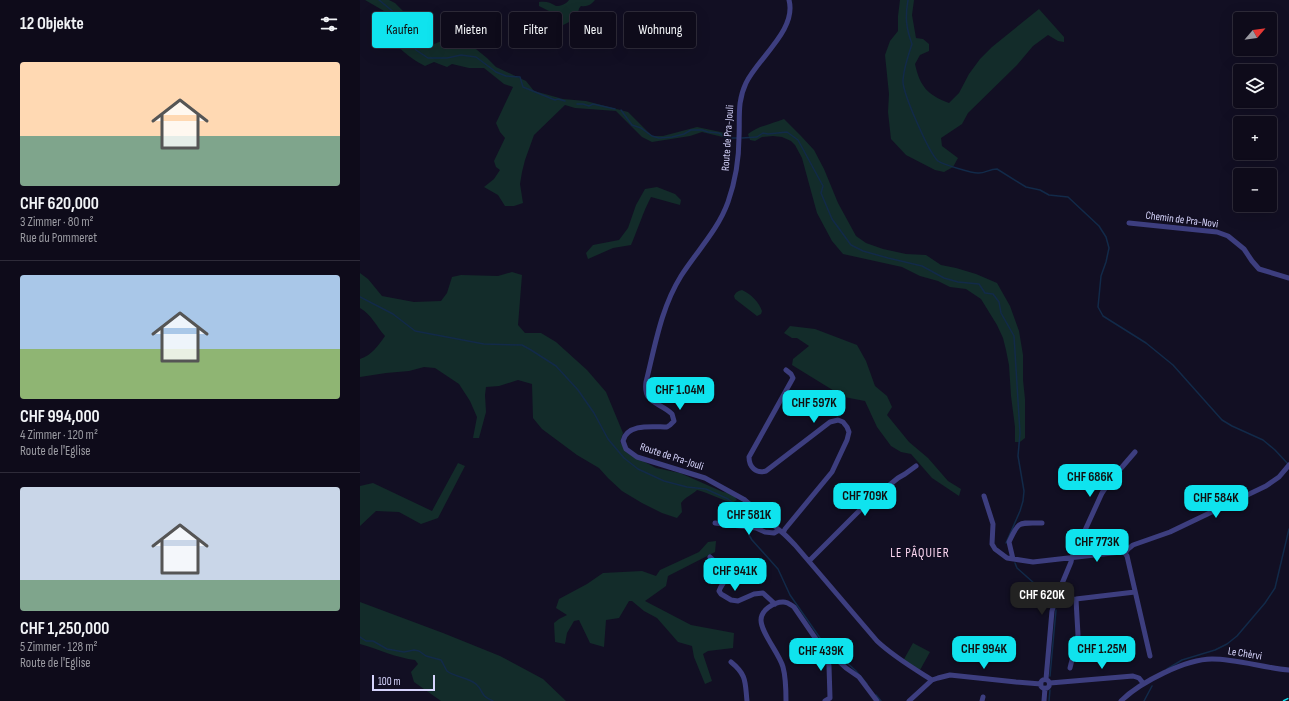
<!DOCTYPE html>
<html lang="de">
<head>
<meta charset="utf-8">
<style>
  :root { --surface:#0e0b1a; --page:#171423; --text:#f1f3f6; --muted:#9b9ba2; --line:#2e2b39; --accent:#0fe3ee }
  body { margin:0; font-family:"Sofia Sans Condensed",sans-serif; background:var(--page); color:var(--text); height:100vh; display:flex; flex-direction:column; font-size:15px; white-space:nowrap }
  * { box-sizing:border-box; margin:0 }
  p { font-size:13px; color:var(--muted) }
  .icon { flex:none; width:22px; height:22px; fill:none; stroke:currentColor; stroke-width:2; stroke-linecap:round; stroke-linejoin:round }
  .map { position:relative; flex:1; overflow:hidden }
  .drawer { display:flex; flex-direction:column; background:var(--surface); width:360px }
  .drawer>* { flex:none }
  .top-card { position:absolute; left:12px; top:12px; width:380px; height:36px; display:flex; gap:8px }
  .needle { width:26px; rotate:61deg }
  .controls { position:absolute; left:873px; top:12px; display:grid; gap:8px }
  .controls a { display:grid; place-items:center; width:44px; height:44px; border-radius:4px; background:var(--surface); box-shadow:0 4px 16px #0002,0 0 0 1px var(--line); font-size:20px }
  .scale { position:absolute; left:12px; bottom:10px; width:63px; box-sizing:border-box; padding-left:4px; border:2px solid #d6d4fc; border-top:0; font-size:11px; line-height:14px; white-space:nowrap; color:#d6d4fc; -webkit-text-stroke:3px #120f23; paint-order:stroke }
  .price { position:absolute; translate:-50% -34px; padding:0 9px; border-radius:8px; background:var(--accent); color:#111; font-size:13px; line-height:26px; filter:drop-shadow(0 1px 2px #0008) }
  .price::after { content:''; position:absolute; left:50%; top:24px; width:12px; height:9px; margin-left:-6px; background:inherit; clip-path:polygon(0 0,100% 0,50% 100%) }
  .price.on { background:#222; color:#fff }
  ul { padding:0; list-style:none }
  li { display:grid; align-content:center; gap:8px; height:212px; padding:0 20px }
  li+li { border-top:1px solid var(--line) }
  li span { display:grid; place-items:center; height:124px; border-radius:4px; color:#555 }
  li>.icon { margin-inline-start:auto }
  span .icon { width:72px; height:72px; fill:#fffc; stroke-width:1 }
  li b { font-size:17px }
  h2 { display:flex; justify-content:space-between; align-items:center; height:48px; padding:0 20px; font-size:17px }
  .pill { padding:0 14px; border-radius:4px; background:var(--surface); box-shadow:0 4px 16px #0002,0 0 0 1px var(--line); font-size:14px; line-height:36px }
  .pill.on { background:var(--accent); color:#111 }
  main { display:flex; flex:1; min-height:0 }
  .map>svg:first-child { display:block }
</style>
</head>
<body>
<main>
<section class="drawer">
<h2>12 Objekte<svg class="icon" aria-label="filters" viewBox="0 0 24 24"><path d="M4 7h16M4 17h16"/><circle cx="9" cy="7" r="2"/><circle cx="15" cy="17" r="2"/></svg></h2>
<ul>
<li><span style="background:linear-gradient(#ffd9b3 60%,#7fa58c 0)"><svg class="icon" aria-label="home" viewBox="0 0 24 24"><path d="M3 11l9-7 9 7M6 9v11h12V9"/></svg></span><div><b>CHF 620,000</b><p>3 Zimmer · 80 m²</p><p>Rue du Pommeret</p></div></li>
<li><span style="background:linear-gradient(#a9c7e8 60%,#8fb573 0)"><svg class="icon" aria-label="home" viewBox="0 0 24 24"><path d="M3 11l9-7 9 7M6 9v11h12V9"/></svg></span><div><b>CHF 994,000</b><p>4 Zimmer · 120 m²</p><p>Route de l'Eglise</p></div></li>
<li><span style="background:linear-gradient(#c9d6e8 75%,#7fa58c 0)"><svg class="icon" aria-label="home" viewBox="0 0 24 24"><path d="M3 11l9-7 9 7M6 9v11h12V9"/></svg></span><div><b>CHF 1,250,000</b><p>5 Zimmer · 128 m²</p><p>Route de l'Eglise</p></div></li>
</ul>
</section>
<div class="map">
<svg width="929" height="701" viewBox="0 0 929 701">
  <rect width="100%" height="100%" fill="#120f23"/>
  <path fill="#132c2a" d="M5 0H29L35 3 46 14 55 33 64 43 74 44 92 37 106 41 127 58 136 67 166 81 174 91 203 99 226 101 268 112 292 136H303L337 127 370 134 367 138 342 132 330 136 292 142 282 137 256 111 215 108 205 105 174 135 165 160 162 172 160 184 163 203 154 206H145L138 195 124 187 134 179 140 170 136 167 134 161 145 138 140 132 136 123 153 87 144 84 124 68H109L92 64 87 67 74 62 65 66C47 57 24 39 28 18L24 11Z
    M209 0H235C231 5 227 7 221 6 218 9 219 11 217 15 213 21 204 25 197 27L189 11 179 6V2C186 1 190 2 196 6 201 6 206 4 209 0Z
    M540 0H554L552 15 556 38 563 39 569 44V51L560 55 555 64C560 87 568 95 589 103L599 93 609 74 620 59 632 47 679 9 704 37V42L698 41 688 35 673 46 657 65 608 113 602 124 581 138 582 146 598 158 593 167 584 172 575 170 546 155 531 139 528 112 529 94 525 55 530 41 538 31V16Z
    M424 119 441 136 454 150 464 169 478 203 496 236 506 243 523 249 546 254 566 255 581 265 596 268 616 274 637 283 650 306 659 331 663 355V380L665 399V438L660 442H655V427L651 396 649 365 646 350 643 338 637 325 621 299 606 289 590 287 578 281 560 276 542 267 483 254 472 241 457 213 442 158 435 145 431 141 422 137 413 136 402 137 395 141 390 140 388 134C398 126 412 124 424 119Z
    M297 187 315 194 321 200 320 205 291 197C283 212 278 229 271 245L253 248 228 259 226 253 233 245 259 240 268 228 276 205 285 189Z
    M152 272 162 275 158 325 165 333H181L196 342 227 370 246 392 263 433 260 442 268 453 296 468 320 473 363 492 372 493 377 500 372 503C360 499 349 493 337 490 332 495 325 497 321 503L322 512 317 518 302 513 282 503 262 491 248 478 239 468 217 455 182 429 173 418 172 384 158 380 139 386 126 387 125 395 126 412 119 438H113L117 417 110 401 99 384 75 368 64 367 49 371 26 373 0 377V359C12 355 18 346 25 336 16 326 12 315 0 308V273L8 279 22 296 54 302 81 301 87 293 92 277 101 275 138 276Z
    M382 290C391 294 399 302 402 311L401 314 397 316 375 299 374 296C376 292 378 291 382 290Z
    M430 326 455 329 497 345 506 361 515 386 527 396 532 407 527 415 549 442 568 458 588 481 601 489 599 496 572 478 551 454 541 452 531 446 517 427 505 401 484 397 432 365 433 359 449 346 437 338H432L424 333Z
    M98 463 105 466 78 518 61 524 39 512 16 511 0 526V486L13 483 72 511Z
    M356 541 355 552 308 576 306 586 285 601 331 625 374 633 373 648 348 651 343 654 352 681 345 684 334 657 332 646 318 642 297 618 284 611 272 601H269L259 618 246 620 244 647 230 643 219 620 214 621 207 633 205 644 195 642 194 623 199 619 207 615 196 608 199 599 227 584 243 573 282 571 296 576 300 570 339 552 348 542Z
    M0 602 83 633 140 656 183 679 206 701H81L54 682 51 672 58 664 55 660C37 658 18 649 0 644Z
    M553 643 570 652 560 670 543 661Z"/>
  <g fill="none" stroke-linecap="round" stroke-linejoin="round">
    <path stroke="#122a49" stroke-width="1.5" d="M19 0 36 14 41 29 56 50 68 58H87L101 55 116 57 136 72 146 76 160 77 163 87 195 100 198 99 205 101
      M548 0C545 17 546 28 552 44 548 56 544 67 543 80 542 92 569 153 578 161 582 164 614 174 619 173 625 173 630 169 637 169L666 187 680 190 689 195 708 197 739 226 746 237 749 248 746 262 741 276 738 307 743 316 786 343 813 365 862 420 872 426 903 440 915 450 928 464
      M217 104H223L229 106 233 104 255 109
      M261 110 272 125 281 128 292 136 299 138 312 137 324 134 331 130H342L348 132 359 133 366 138H377
      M382 138 397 137 403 133 408 134 427 132 438 140 463 186 461 193 472 219 491 245 503 251 528 258 562 266 584 278 598 282 619 284 625 293 633 294 639 302 641 313 654 336 660 433 658 456 664 491 663 501 660 511 646 543
      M0 297 33 314 55 331 124 344 162 345 171 350 196 366 218 390 234 413 248 439 264 458 278 469 304 481 327 487 346 489 368 499 383 510 388 516 390 524
      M389 531V535L392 540 418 569 430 595 460 638 496 671 507 684
      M655 563 657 568 684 592 689 598
      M0 637 6 641H13L27 649 44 652 54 650 59 651 66 656 81 660C83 663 85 668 87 671 94 677 108 677 116 684 124 691 119 695 133 701
      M807 669 822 660 855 650 867 644 877 636 905 603 915 588 929 529
      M690 676 696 610
      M516 695 521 701
      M689 701 690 690
      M784 701 792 686"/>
    <path stroke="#3d3e7f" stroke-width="5" d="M429 0C437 30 398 58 386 83 377 102 380 117 379 137 379 158 375 182 368 202 358 230 337 251 321 276 301 308 295 346 286 382 283 404 300 402 312 414L314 421 310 425 307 427C293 427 267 423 263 441L266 449 277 457 345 478 385 500 419 530C424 533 431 541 435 545L517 641C534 657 553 668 572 680
      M769 223 857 232 868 236 884 249 892 261 899 269 929 278
      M624 496 633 524 632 544 635 549 647 558 673 562 761 552 765 553
      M355 523 396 528 405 532 414 533 419 530
      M423 533 425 529 472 472 487 440 489 432 487 427 483 422 478 420 470 422 406 471C396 474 389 467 389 457L433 378 431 374 426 370
      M765 553 768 549 773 545 810 532 906 486 919 477 929 465
      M765 553 767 556 790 656
      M350 557 363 569 367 576C365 582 361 585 359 591L361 594 371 600 378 601 394 594 403 593 415 604
      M716 557V550L742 493 750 481 775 452
      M653 559 649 542C659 520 659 523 682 523
      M449 561 505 505 538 478 545 474 556 466
      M695 601 716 599 775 592
      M371 662C387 675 385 682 387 701
      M710 668 718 635 716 599
      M686 679 692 611 696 598 711 562 712 557
      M680.5 684a4.5 4.5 0 1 1 9 0a4.5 4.5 0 1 1-9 0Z
      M690 683 773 676 779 678 783 683
      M426 701C426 690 426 678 423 667 419 653 401 633 401 620 401 610 414 602 423 602 428 602 431 605 434 607L458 642 486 668 499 677 517 701
      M465 701 470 698 469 666 466 649
      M549 701 572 680 578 678 590 675 656 682 681 684
      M622 701 623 697
      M684 701 685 688
      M761 701C780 682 826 659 852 659 877 659 904 668 929 670"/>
    <path stroke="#0fe3ee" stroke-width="1.5" stroke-dasharray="6 5" stroke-linecap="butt" d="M923 701 929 698"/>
  </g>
  <g text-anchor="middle" stroke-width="3" stroke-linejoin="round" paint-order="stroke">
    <g font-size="11" fill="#d6d4fc" stroke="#120f23">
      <text transform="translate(367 138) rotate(-86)" y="4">Route de Pra-Jouli</text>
      <text transform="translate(822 219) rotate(7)" y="4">Chemin de Pra-Novi</text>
      <text transform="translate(312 456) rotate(18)" y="4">Route de Pra-Jouli</text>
      <text transform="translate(885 653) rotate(9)" y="4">Le Chèrvi</text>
    </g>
    <g font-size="13" letter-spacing="1" fill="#fcd6f0" stroke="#120f23">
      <text x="560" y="557">LE PÂQUIER</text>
    </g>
  </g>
</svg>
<div class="controls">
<a><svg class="needle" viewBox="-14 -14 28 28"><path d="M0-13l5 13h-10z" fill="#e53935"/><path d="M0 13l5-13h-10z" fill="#9b9ba2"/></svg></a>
<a><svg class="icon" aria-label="layers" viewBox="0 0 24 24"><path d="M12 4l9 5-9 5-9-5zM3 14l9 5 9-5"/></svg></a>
<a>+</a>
<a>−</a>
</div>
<div class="scale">100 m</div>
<b class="price" style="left:320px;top:411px">CHF 1.04M</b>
<b class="price" style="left:454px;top:424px">CHF 597K</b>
<b class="price" style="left:730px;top:498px">CHF 686K</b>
<b class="price" style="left:505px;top:517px">CHF 709K</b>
<b class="price" style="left:856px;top:519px">CHF 584K</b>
<b class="price" style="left:389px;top:536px">CHF 581K</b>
<b class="price" style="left:737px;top:563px">CHF 773K</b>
<b class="price" style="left:375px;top:592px">CHF 941K</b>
<b class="price on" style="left:682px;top:616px">CHF 620K</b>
<b class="price" style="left:624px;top:670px">CHF 994K</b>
<b class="price" style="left:742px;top:670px">CHF 1.25M</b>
<b class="price" style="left:461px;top:672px">CHF 439K</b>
<div class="top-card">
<a class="pill on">Kaufen</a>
<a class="pill">Mieten</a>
<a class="pill">Filter</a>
<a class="pill">Neu</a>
<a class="pill">Wohnung</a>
</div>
</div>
</main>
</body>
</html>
